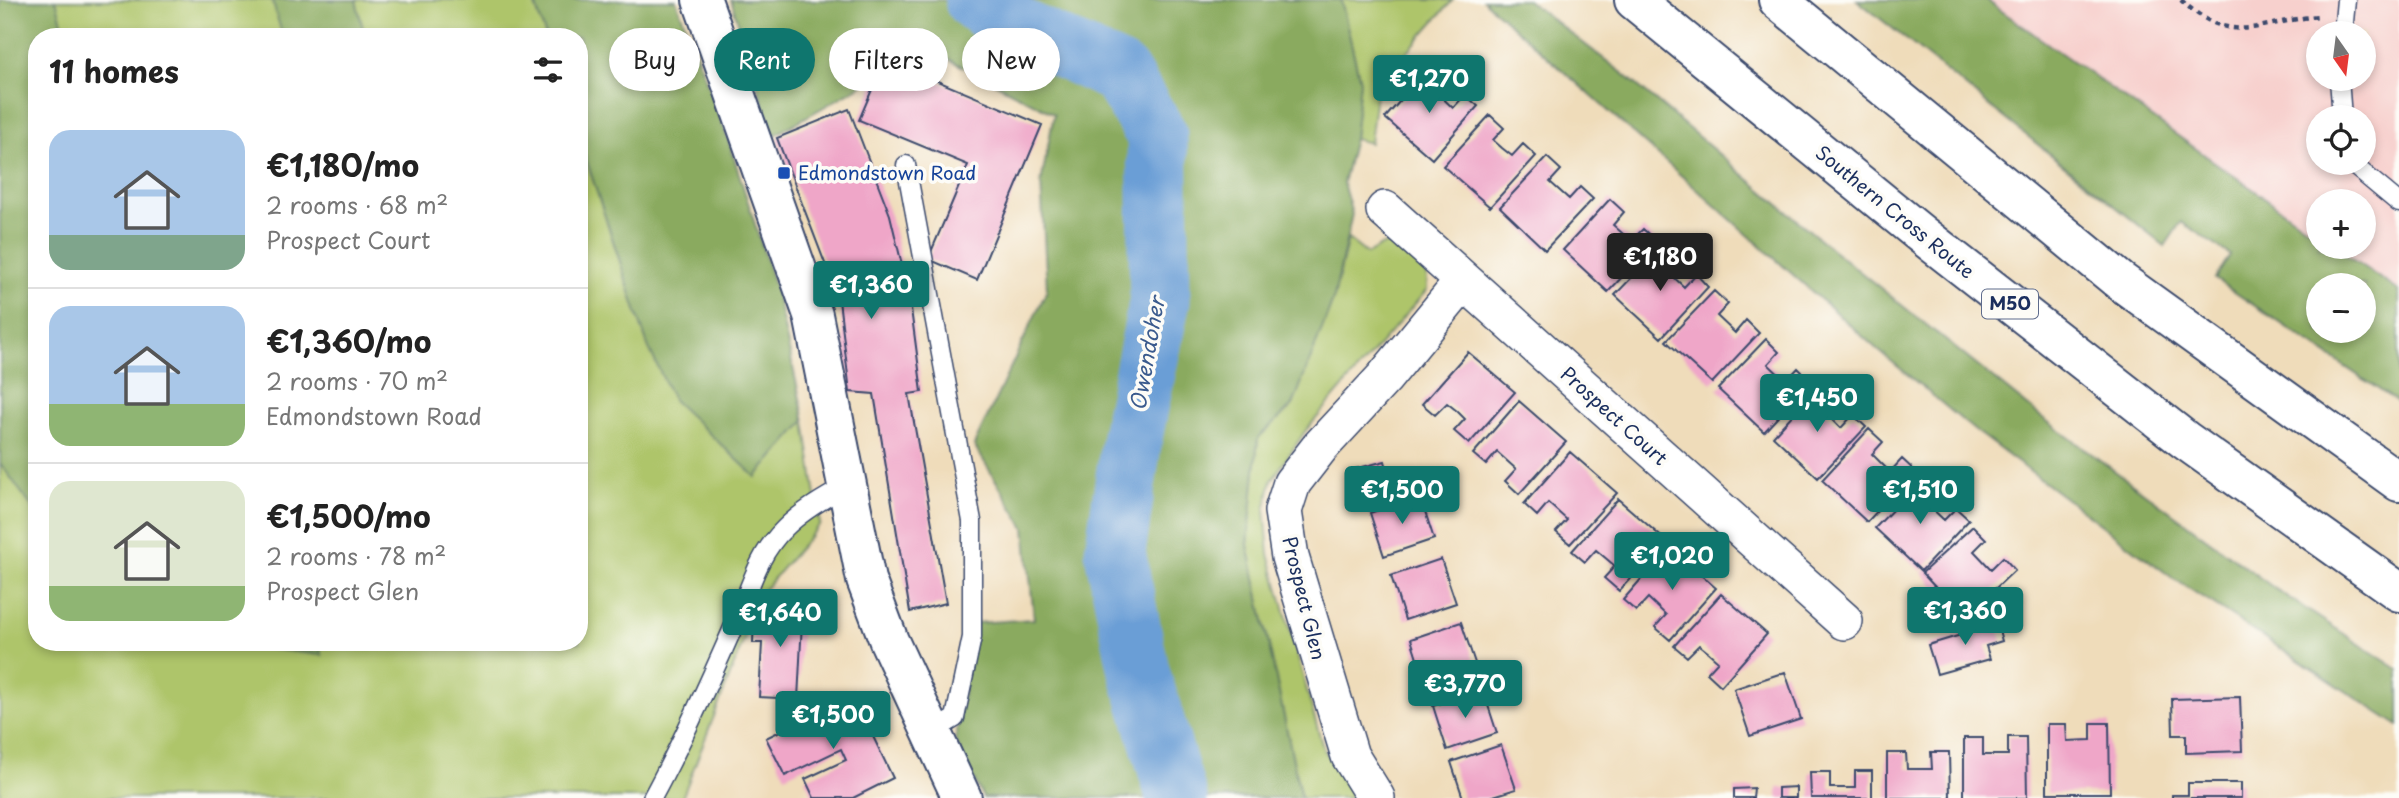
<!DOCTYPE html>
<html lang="en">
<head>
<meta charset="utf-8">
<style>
  :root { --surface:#fff; --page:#f6f6f6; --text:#222; --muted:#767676; --line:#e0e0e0; --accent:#0f766e }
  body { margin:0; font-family:"Playpen Sans",sans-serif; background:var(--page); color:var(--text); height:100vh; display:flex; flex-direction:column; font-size:26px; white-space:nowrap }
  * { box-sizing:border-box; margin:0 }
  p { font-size:23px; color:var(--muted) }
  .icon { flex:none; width:38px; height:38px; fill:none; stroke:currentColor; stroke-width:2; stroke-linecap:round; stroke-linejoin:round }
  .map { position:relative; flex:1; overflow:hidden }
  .panel { position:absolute; left:28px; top:28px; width:560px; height:623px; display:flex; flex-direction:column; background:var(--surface); border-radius:28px; box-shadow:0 4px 10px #0003 }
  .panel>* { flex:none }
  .top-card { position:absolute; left:609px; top:28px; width:665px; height:63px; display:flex; gap:14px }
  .needle { width:46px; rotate:166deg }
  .controls { position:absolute; left:2306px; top:21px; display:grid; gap:14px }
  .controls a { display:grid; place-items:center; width:70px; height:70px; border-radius:50%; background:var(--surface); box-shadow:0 4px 10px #0003; font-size:35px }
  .price { position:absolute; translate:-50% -60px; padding:0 16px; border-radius:7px; background:var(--accent); color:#fff; font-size:23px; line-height:46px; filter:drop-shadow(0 2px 4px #0008) }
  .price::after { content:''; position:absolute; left:50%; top:42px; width:21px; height:16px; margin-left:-10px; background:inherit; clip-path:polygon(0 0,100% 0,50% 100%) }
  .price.selected { background:#222; color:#fff }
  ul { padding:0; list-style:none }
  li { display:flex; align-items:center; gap:21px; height:175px; padding:0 21px }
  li+li { border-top:2px solid var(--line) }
  li span { display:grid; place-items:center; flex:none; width:196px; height:140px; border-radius:21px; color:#555 }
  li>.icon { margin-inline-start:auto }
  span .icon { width:84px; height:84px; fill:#fffc; stroke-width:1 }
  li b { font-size:30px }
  h2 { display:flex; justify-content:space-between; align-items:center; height:84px; padding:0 21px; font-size:30px }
  .tag { padding:0 24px; border-radius:32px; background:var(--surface); box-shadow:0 4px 10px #0003; font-size:24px; line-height:63px }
  .tag.selected { background:var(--accent); color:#fff }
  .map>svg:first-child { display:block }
</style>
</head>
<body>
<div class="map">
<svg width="2399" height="798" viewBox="0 0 2399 798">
  <rect width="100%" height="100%" fill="#fdfcf7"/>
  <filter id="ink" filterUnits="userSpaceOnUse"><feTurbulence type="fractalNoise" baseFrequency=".0143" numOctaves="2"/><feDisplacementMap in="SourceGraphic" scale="14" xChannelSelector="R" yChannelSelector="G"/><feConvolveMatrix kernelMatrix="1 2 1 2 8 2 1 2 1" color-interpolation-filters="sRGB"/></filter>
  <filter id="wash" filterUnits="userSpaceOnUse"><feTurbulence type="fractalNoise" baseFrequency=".00686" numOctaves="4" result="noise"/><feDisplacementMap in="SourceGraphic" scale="28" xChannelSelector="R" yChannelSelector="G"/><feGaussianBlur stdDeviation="1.57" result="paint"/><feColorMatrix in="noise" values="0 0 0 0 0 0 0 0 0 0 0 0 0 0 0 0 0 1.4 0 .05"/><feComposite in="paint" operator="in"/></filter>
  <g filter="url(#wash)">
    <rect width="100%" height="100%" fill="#efdcba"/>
    <path fill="#f7d0cd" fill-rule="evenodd" d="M1986 0H2399V291L2334 247H2364V201H2319V236ZM2319 33H2364V79H2319ZM2319 117H2364V163H2319Z"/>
    <path fill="#aec56a" stroke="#647a64" stroke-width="2" d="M0 0H533L546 37H37V642H579V138L648 346 805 421 820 524 763 591 682 798H0Z
      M1341 0H1453L1377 86 1370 143 1354 139 1360 81Z
      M1348 239 1367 254 1383 245 1400 240 1427 269V290L1306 430 1272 480 1265 510 1269 554 1323 748 1358 798H1301L1248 545 1258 438 1293 405 1334 297Z"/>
    <path fill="#8aaa5e" stroke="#526c5e" stroke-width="2" fill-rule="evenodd" d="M0 0H56L66 37H37V514L0 463Z
      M272 0H356L365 37H283Z
      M534 0H676L728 139 775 287 805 421 756 477 673 400 648 346 579 138V37H546Z
      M731 0H1341L1360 81 1354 139 1343 183 1352 214 1334 297 1293 405 1258 438 1248 545 1301 798H983L955 740 975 623 1034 619 1025 528 974 445 1047 290 1041 183 1054 114 927 48 773 136Z
      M1483 0H1527L1625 75 1828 246 2040 416 2274 588 2399 670V726L2170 576 1974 430 1878 350Z
      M1857 0H1986L2319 236V247H2334L2399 291V403L2215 279 2230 255 2181 222 2165 246ZM2364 285V331H2319V285Z
      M213 642H317L322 655Z"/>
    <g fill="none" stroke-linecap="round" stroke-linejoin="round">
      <path stroke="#6a9ed6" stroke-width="61" d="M975 0 1005 22 1120 74 1157 135 1160 299 1132 437 1115 552 1139 671 1177 798"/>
    </g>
    <g id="blocks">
      <path fill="#efa6c8" d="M885 59 1042 125 977 280 928 259 968 165 859 120Z
        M1431 66 1445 79 1435 91 1453 108 1465 95 1478 106 1432 159 1385 118Z
        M849 109 890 215 909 294 922 392 909 394 946 603 910 612 874 394 850 392 839 300 777 138Z
        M1490 115 1504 128 1493 140 1502 148 1512 156 1523 144 1536 156 1490 207 1443 166Z
        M1547 157 1561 170 1550 182 1569 199 1580 187 1593 199 1545 250 1500 207Z
        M1610 199 1624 212 1613 225 1631 241 1643 229 1656 241 1608 292 1563 250Z
        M1663 245 1677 258 1666 270 1684 287 1696 274 1708 287 1661 338 1615 295Z
        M1714 291 1728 304 1717 316 1735 333 1746 320 1759 333 1712 383 1666 341Z
        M1766 339 1779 352 1768 364 1786 381 1798 368 1811 381 1764 432 1718 389Z
        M1468 352 1515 392 1469 444 1454 431 1465 419 1457 411 1447 403 1435 415 1422 404Z
        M1820 385 1834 399 1823 410 1841 428 1853 415 1866 427 1818 478 1773 436Z
        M1519 401 1566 442 1519 494 1505 481 1516 469 1497 452 1486 465 1473 454Z
        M1869 429 1883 442 1872 454 1890 472 1902 459 1915 471 1867 522 1822 480Z
        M1570 452 1617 493 1570 544 1556 532 1567 520 1548 503 1537 516 1524 504Z
        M1385 461 1394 494 1360 503 1351 470Z
        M1923 478 1937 491 1926 503 1944 520 1956 508 1969 520 1921 571 1875 528Z
        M1420 496 1434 539 1384 556 1370 513Z
        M1618 499 1665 540 1619 591 1604 578 1615 566 1596 550 1585 562 1572 551Z
        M1973 526 1986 539 1974 551 1991 569 2003 557 2015 570 1964 618 1922 573Z
        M1669 547 1716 588 1670 640 1655 627 1666 615 1648 598 1636 611 1623 600Z
        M1441 559 1456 603 1405 620 1391 576Z
        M1721 594 1767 634 1721 686 1707 673 1718 661 1709 653 1699 645 1687 657 1674 646Z
        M764 600 803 602 798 699 759 697 762 643H753L754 620H763Z
        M1996 619 2002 641 1986 646 1990 659 1937 674 1928 645 1961 635 1960 629Z
        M1461 622 1476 666 1425 683 1411 639Z
        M1785 672 1801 719 1750 736 1734 689Z
        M1483 690 1497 733 1447 750 1433 706Z
        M853 695 893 778 853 798H814L805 779 846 760 841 749 785 776 766 738Z
        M2240 697 2242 751 2186 753V735H2173L2172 699Z
        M2091 723H2109L2110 793H2047V724H2066L2067 741 2091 740Z
        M2008 737H2026L2027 798H1964V738H1983V755H2008Z
        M1501 745 1516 789 1487 798H1463L1451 762Z
        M1931 752H1949L1950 798H1887V753H1906L1907 769H1932Z
        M1855 771H1872V798H1811L1810 772H1830V788H1855Z
        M2188 783H2241V798H2172V795H2188Z
        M1796 787V798H1778V788Z
        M1754 788 1753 798H1734V789Z"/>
    </g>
  </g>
  <g filter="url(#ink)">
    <use href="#blocks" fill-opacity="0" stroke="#3b496c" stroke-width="2"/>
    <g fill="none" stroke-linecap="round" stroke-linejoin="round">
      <g stroke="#3b496c" stroke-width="21">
        <path id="lane" d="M2343 33 2346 0
          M2339 79 2342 117
          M2351 163 2399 203
          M906 165 972 521V637L955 718 932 732
          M652 798C682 743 708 685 733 628 749 593 756 556 785 528 802 511 826 497 847 486"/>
      </g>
      <g stroke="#3b496c" stroke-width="40">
        <path id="street" d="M1385 210 1844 621
          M1376 798 1350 756 1290 557 1283 511 1292 483 1320 447 1384 378 1463 282"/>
      </g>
      <g stroke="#3b496c" stroke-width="42">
        <path id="secondary" d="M702 0 813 315 866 580 889 641 962 798"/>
      </g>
      <g stroke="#3b496c" stroke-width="42">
        <path id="highway" d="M1634 0 1921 234 2185 440 2399 592
          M1778 0 2120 281 2399 482"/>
      </g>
      <path stroke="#3b496c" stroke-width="4.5" stroke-dasharray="5 5" stroke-linecap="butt" d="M2181 0C2233 49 2259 21 2320 16"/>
      <use href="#lane" stroke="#fff" stroke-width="18"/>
      <use href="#street" stroke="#fff" stroke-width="37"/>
      <use href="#secondary" stroke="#fff" stroke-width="38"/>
      <use href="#highway" stroke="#fff" stroke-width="38"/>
    </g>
  </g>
  <rect fill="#1a4fb4" stroke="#fdfcf7" stroke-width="2.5" x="777" y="166" width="14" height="14" rx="3.5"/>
  <g text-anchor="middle" stroke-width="7" stroke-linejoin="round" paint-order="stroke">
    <rect fill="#fdfcf7" stroke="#5f6c8c" stroke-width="2" x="1982" y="289.5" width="56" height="29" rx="5"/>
    <g font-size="18" font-weight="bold" fill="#1b2f5e">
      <text x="2010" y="310">M50</text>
    </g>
    <g font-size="19" fill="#164399" stroke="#fdfcf7" text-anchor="start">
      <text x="798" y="180">Edmondstown Road</text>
    </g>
    <g font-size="19" fill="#1b2f5e" stroke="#fdfcf7">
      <text transform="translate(1895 212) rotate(39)" y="7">Southern Cross Route</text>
      <text transform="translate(1614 416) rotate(42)" y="7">Prospect Court</text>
      <text transform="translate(1304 598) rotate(76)" y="7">Prospect Glen</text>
    </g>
    <g font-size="21" font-style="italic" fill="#3b5b8e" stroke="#fdfcf7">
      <text transform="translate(1148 354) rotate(-80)" y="7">Owendoher</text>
    </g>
  </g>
</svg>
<div class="controls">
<a><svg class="needle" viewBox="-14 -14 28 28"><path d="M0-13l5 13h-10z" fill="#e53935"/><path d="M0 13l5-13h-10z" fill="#767676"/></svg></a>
<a><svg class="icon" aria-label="locate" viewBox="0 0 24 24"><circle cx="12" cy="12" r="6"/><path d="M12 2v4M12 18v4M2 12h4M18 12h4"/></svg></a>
<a>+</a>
<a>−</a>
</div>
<b class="price" style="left:1429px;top:115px">€1,270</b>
<b class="price selected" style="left:1660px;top:293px">€1,180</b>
<b class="price" style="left:871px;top:321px">€1,360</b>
<b class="price" style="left:1817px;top:434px">€1,450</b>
<b class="price" style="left:1402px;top:526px">€1,500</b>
<b class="price" style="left:1920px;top:526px">€1,510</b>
<b class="price" style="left:1672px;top:592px">€1,020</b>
<b class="price" style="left:1965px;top:647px">€1,360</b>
<b class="price" style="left:780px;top:649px">€1,640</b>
<b class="price" style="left:1465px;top:720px">€3,770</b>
<b class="price" style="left:833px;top:751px">€1,500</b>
<div class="top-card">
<a class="tag">Buy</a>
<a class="tag selected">Rent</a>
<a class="tag">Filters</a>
<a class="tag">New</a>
</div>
<section class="panel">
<h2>11 homes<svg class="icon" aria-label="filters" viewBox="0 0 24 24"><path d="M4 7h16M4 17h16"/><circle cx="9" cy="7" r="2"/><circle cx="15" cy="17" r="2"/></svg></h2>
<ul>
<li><span style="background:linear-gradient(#a9c7e8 75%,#7fa58c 0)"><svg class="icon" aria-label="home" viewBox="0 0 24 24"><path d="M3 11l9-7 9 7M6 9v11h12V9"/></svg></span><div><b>€1,180/mo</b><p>2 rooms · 68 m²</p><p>Prospect Court</p></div></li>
<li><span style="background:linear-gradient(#a9c7e8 70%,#8fb573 0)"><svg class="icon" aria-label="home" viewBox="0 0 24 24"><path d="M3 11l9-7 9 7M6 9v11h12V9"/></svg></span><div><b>€1,360/mo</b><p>2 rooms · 70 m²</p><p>Edmondstown Road</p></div></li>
<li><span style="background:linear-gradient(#dfe7d0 75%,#8fb573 0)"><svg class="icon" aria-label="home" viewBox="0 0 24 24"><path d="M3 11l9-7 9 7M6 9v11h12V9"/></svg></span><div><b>€1,500/mo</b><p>2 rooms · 78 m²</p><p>Prospect Glen</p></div></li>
</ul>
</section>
</div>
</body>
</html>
